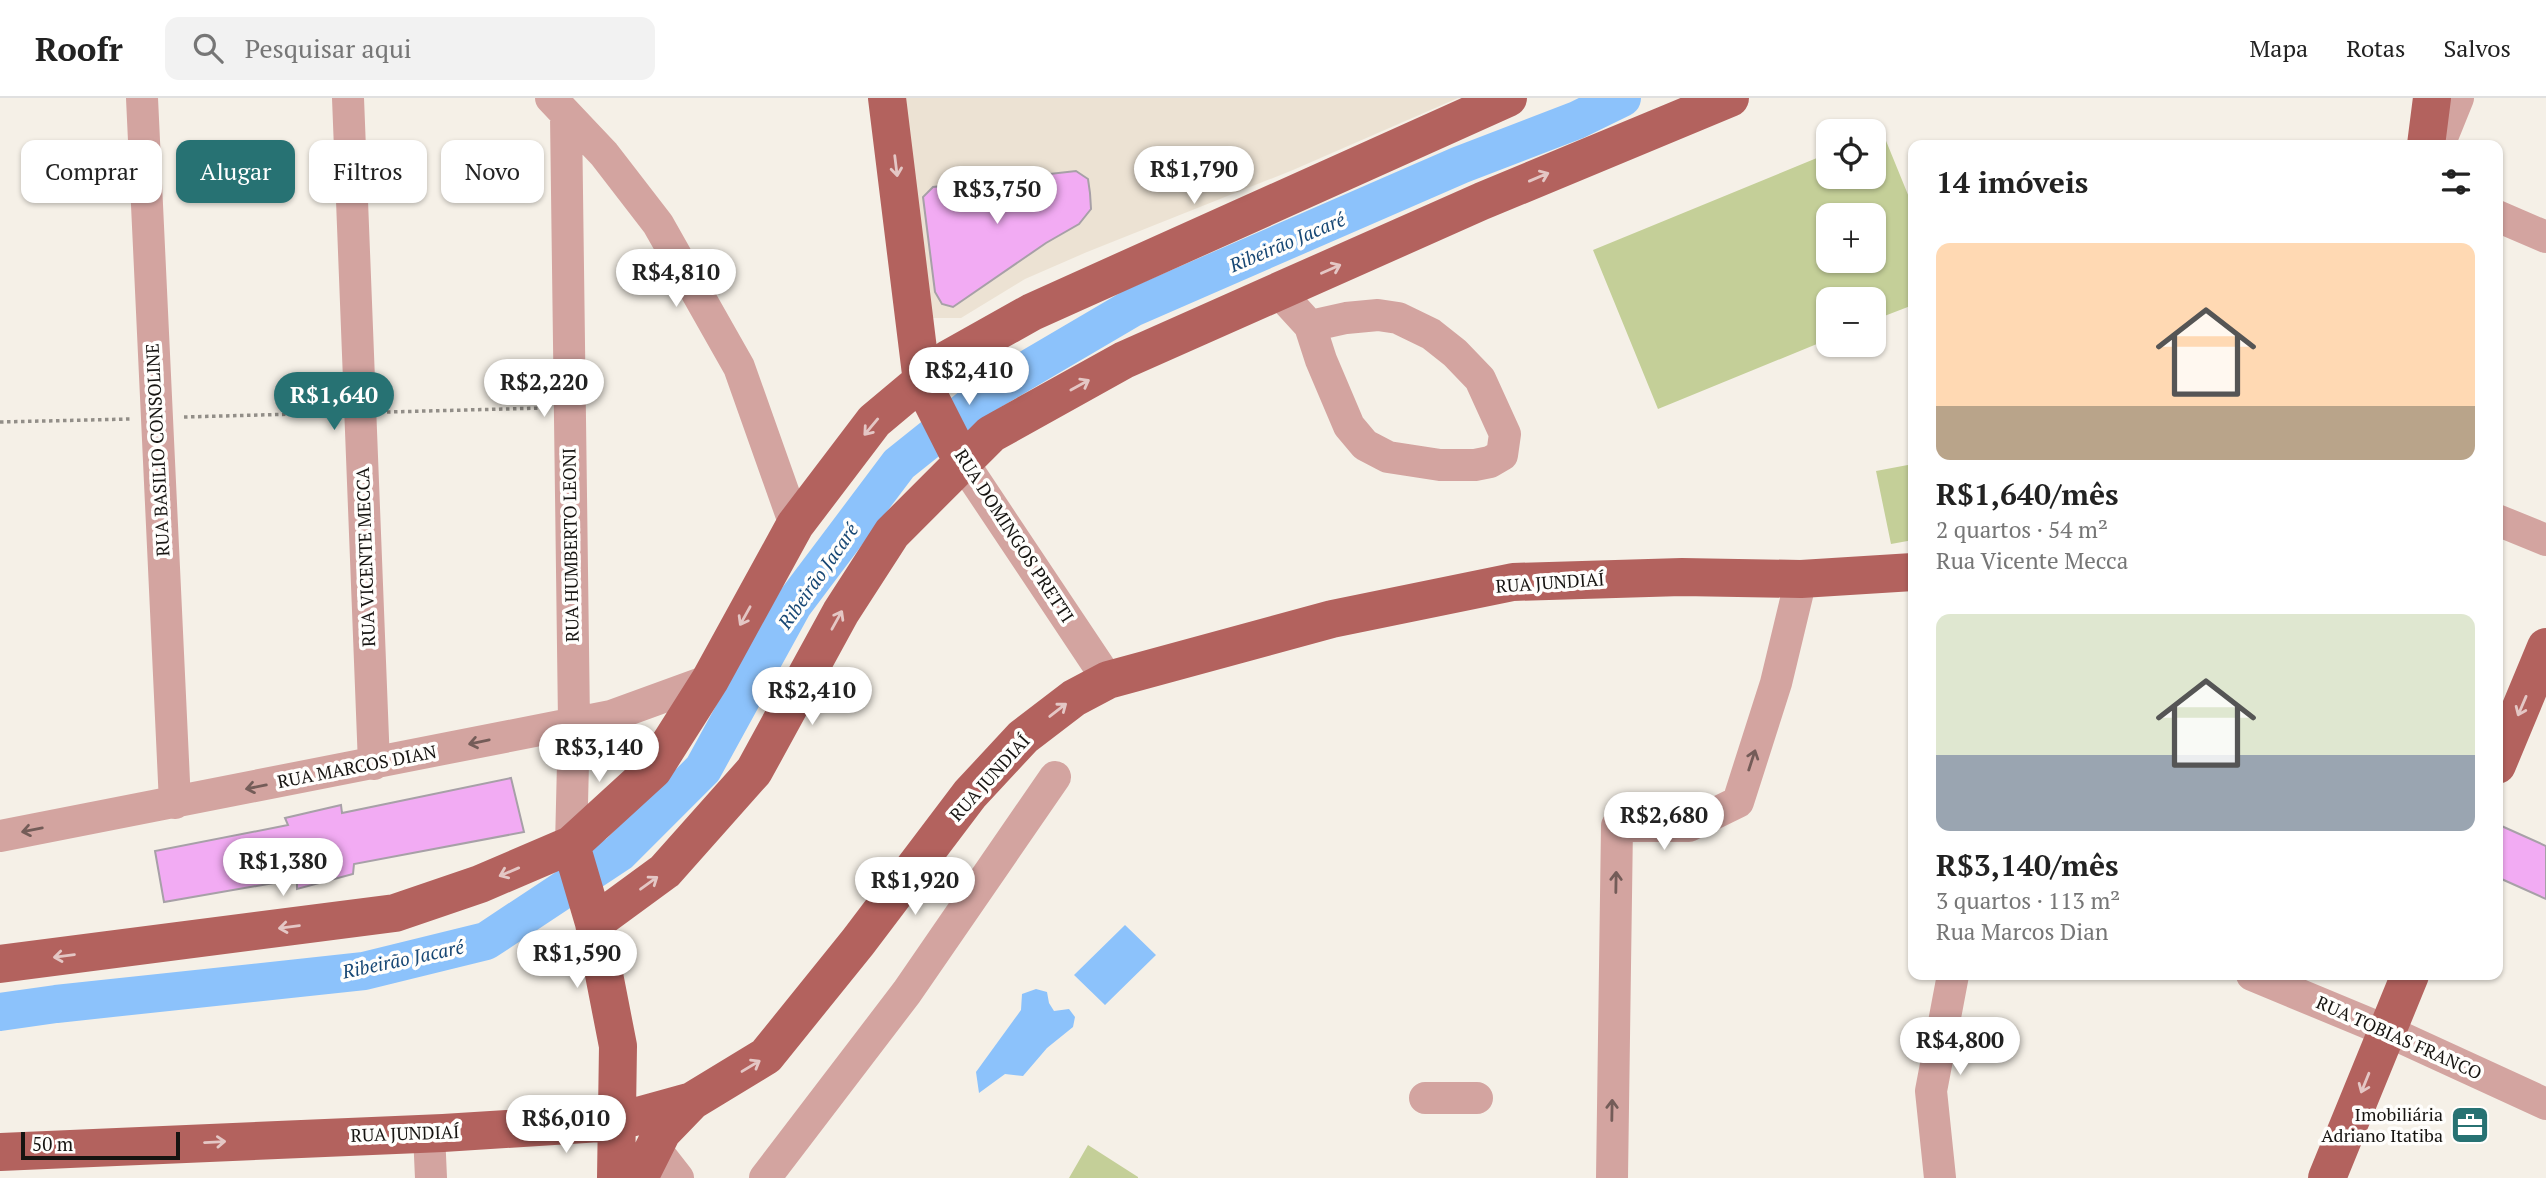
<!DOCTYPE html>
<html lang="pt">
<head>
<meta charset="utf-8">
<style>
  :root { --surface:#fff; --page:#f2f2f2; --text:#222; --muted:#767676; --line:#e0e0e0; --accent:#277273 }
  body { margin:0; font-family:"PT Serif",serif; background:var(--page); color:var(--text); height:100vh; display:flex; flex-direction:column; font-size:26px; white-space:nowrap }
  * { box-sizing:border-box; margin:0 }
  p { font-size:23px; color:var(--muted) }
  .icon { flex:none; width:38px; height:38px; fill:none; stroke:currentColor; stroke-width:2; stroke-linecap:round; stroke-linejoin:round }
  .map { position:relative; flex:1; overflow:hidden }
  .drawer { position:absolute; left:1908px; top:42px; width:595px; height:840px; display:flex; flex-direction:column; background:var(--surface); border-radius:14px; box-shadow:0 2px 5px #0004 }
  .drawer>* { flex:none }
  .guide { position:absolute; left:21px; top:42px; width:665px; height:63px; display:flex; gap:14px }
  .tools { position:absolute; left:1816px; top:21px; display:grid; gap:14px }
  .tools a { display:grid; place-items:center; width:70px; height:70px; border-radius:14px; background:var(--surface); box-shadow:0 2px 5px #0004; font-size:35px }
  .scale { position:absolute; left:21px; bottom:18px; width:159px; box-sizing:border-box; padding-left:7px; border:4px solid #161411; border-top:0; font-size:19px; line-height:24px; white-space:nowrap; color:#161411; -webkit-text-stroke:5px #fffefc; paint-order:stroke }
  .price { position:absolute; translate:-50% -60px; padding:0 16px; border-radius:24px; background:#fff; color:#222; font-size:23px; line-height:46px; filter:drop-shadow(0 2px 4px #0008) }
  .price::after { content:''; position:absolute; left:50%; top:42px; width:21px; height:16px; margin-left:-10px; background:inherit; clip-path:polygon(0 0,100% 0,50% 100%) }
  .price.active { background:var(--accent); color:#fff }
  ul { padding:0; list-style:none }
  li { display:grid; align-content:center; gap:14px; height:371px; padding:0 28px }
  li span { display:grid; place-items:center; height:217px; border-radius:14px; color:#555 }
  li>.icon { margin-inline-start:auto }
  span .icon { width:126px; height:126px; fill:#fffc; stroke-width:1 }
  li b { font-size:30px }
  h2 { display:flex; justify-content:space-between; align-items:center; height:84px; padding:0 28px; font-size:30px }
  .tag { padding:0 24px; border-radius:14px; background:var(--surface); box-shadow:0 2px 5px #0004; font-size:24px; line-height:63px }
  .tag.active { background:var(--accent); color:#fff }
  header { display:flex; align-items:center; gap:42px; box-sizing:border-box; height:98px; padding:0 35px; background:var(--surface); border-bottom:2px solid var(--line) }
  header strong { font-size:33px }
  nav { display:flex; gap:38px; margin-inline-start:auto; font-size:24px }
  .search { width:490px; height:63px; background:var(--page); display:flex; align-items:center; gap:18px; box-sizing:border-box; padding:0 24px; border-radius:14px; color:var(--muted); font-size:26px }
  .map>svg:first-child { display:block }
</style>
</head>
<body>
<header>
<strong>Roofr</strong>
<div class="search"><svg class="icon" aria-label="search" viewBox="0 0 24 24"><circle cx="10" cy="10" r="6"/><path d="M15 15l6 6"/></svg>Pesquisar aqui</div>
<nav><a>Mapa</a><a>Rotas</a><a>Salvos</a></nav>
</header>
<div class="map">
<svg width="2546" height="1080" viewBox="0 0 2546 1080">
  <rect width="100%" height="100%" fill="#f5f0e7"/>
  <path fill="#ece2d3" d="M902 0H1458L1293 72 1087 154 1025 181 961 220H930Z"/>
  <path fill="#c4cf98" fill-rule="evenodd" d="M1882 33 1913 109V207L1874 222V201H1829V241L1658 311 1593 152 1829 55V79H1874V36ZM1829 117H1874V163H1829Z
    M1913 366V442L1891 446 1876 373Z
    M1088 1047 1138 1079V1080H1069Z"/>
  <path fill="#8cc2fb" d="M1125 827 1156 857 1105 907 1074 877Z
    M1036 891 1047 894 1049 905 1054 913 1069 911 1075 919 1073 929 1047 950 1023 978 1005 976 979 995 976 974 1021 912 1022 896Z"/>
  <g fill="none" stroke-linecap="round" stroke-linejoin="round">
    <path stroke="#8cc2fb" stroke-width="38" d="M0 914 56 906 364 873 486 843 619 755 703 671 793 507 899 366 989 294 1132 210 1460 67 1577 22 1622 0"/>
  </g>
  <path fill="#f2abf3" stroke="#a7a0a7" stroke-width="2" d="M1076 73 1088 81 1090 95 1091 111 1079 126 1046 145 953 209 942 206 935 194 923 99 933 89Z
    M511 680 524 734 354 766 353 776 297 791V781L164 804 155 753 288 727 285 720 341 707 342 715Z
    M2497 726 2546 748V801L2497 779Z"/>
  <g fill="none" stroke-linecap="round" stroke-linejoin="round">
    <path stroke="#928e88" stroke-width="3.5" stroke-dasharray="3.5 3.5" stroke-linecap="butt" d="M387 314 544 310
      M184 319 334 315
      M0 324 131 321"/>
    <path stroke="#d3a4a0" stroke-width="32" d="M142 0 175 705
      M348 0 374 666
      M551 0 604 56 658 126 739 269 795 427
      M566 18 574 624 571 747
      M2439 47 2458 0
      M2497 118 2546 139
      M1279 194 1310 228 1321 262 1349 328 1365 347 1388 359 1440 367H1475L1490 364 1502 357 1505 336 1480 281 1455 255 1431 236 1398 220 1378 217 1346 220 1310 228
      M962 363 1108 582
      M2497 422 2546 442
      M0 738 611 618 710 582
      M2252 877 2387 933 2546 1006
      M1425 1000H1477
      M429 1035 431 1080
      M653 1048 678 1080
      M765 1080 907 894 1055 679
      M1612 1080 1617 728H1689L1738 704 1776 585 1801 481
      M1940 1080 1931 993 1953 877"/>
    <path stroke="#b3625e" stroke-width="38" d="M887 0 922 284 962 363
      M2426 47 2432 0
      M2497 667 2546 549
      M571 747 594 825 618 948 616 1080
      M594 825 665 773 754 673 841 514 892 435 991 336 1124 262 1482 103 1730 0
      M0 866 395 815 480 786 571 747 653 672 710 582 795 427 874 323 948 261 1032 214 1508 0
      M0 1054 443 1035 616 1024 692 1003 766 958 858 844 970 696 1023 639 1074 600 1108 582 1332 521 1513 484 1682 479 1801 481 1913 474
      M639 1080 662 1034 692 1003
      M2327 1080 2410 877"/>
  </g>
  <defs><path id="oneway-shaft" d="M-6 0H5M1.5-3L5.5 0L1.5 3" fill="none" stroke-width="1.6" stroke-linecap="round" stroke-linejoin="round" transform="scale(1.75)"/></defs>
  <g stroke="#e4c7c5">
    <use href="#oneway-shaft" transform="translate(896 68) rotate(83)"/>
    <use href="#oneway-shaft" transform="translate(1539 79) rotate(-23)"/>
    <use href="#oneway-shaft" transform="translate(1331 171) rotate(-24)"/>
    <use href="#oneway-shaft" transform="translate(1080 287) rotate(-29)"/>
    <use href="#oneway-shaft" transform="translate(871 329) rotate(130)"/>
    <use href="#oneway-shaft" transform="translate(745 518) rotate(119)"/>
    <use href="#oneway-shaft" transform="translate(837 522) rotate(-61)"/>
    <use href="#oneway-shaft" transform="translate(2522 608) rotate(113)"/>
    <use href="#oneway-shaft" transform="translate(1058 612) rotate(-38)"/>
    <use href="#oneway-shaft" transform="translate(509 774) rotate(157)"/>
    <use href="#oneway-shaft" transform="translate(649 785) rotate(-36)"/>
    <use href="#oneway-shaft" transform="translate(289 829) rotate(173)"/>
    <use href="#oneway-shaft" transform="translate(64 858) rotate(173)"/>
    <use href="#oneway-shaft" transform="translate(751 968) rotate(-31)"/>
    <use href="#oneway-shaft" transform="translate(2365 985) rotate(112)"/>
    <use href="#oneway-shaft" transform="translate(215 1044) rotate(-3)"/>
  </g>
  <g stroke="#745c58">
    <use href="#oneway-shaft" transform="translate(479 644) rotate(168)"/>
    <use href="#oneway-shaft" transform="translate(1752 662) rotate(-72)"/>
    <use href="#oneway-shaft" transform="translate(256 689) rotate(169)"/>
    <use href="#oneway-shaft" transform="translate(32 732) rotate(169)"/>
    <use href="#oneway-shaft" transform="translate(1616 784) rotate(-89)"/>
    <use href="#oneway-shaft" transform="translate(1612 1012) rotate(-89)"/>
  </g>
  <defs>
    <g id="office-square" transform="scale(2.0125)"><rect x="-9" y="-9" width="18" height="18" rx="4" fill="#277273" stroke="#fffefc"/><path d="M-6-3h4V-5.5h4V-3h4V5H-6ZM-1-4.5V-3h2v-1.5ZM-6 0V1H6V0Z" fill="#fff"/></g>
  </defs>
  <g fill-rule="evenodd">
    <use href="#office-square" x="2470" y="1027"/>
  </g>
  <g text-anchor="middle" stroke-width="7" stroke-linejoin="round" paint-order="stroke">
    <g font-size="18" fill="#161411" stroke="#fffefc">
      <text transform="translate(158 352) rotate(-93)" y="6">RUA BASILIO CONSOLINE</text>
      <text transform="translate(1014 438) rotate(57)" y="6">RUA DOMINGOS PRETTI</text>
      <text transform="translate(571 447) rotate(-91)" y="6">RUA HUMBERTO LEONI</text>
      <text transform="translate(366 459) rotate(-92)" y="6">RUA VICENTE MECCA</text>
      <text transform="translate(1550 485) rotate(-4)" y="6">RUA JUNDIAÍ</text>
      <text transform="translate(357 669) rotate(-11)" y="6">RUA MARCOS DIAN</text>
      <text transform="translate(990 680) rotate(-48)" y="6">RUA JUNDIAÍ</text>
      <text transform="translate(2399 940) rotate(24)" y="6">RUA TOBIAS FRANCO</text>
      <text transform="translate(405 1036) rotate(-2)" y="6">RUA JUNDIAÍ</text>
    </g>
    <g font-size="18" fill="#161411" stroke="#fffefc" text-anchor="end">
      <text x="2443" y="1023">Imobiliária<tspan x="2443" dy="21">Adriano Itatiba</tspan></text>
    </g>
    <g font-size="19" font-style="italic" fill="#174774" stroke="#fffefc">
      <text transform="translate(1287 144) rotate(-23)" y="7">Ribeirão Jacaré</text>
      <text transform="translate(818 478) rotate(-55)" y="7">Ribeirão Jacaré</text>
      <text transform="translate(403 861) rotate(-12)" y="7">Ribeirão Jacaré</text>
    </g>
  </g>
</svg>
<div class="tools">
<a><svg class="icon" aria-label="locate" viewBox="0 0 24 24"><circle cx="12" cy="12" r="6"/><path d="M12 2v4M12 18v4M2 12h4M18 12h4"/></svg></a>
<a>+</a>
<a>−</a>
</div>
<div class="scale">50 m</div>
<b class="price" style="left:1194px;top:108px">R$1,790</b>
<b class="price" style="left:997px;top:128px">R$3,750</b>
<b class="price" style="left:676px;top:211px">R$4,810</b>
<b class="price" style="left:969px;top:309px">R$2,410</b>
<b class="price" style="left:544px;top:321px">R$2,220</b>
<b class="price active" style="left:334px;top:334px">R$1,640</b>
<b class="price" style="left:812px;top:629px">R$2,410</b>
<b class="price" style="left:599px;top:686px">R$3,140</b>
<b class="price" style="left:1664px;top:754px">R$2,680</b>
<b class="price" style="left:283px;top:800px">R$1,380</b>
<b class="price" style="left:915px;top:819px">R$1,920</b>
<b class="price" style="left:577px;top:892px">R$1,590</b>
<b class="price" style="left:1960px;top:979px">R$4,800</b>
<b class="price" style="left:566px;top:1057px">R$6,010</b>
<div class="guide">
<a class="tag">Comprar</a>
<a class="tag active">Alugar</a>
<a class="tag">Filtros</a>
<a class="tag">Novo</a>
</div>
<section class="drawer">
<h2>14 imóveis<svg class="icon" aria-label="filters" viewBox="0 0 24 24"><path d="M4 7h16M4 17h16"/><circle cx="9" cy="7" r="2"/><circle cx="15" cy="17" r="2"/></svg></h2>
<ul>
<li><span style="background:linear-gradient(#ffd9b3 75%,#b9a48a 0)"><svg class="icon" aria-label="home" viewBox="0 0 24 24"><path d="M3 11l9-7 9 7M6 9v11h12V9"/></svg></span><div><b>R$1,640/mês</b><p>2 quartos · 54 m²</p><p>Rua Vicente Mecca</p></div></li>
<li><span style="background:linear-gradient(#dfe7d0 65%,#9aa5b1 0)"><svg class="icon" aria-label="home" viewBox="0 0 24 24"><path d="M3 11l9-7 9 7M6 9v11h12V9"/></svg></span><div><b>R$3,140/mês</b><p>3 quartos · 113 m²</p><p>Rua Marcos Dian</p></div></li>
</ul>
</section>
</div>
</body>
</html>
